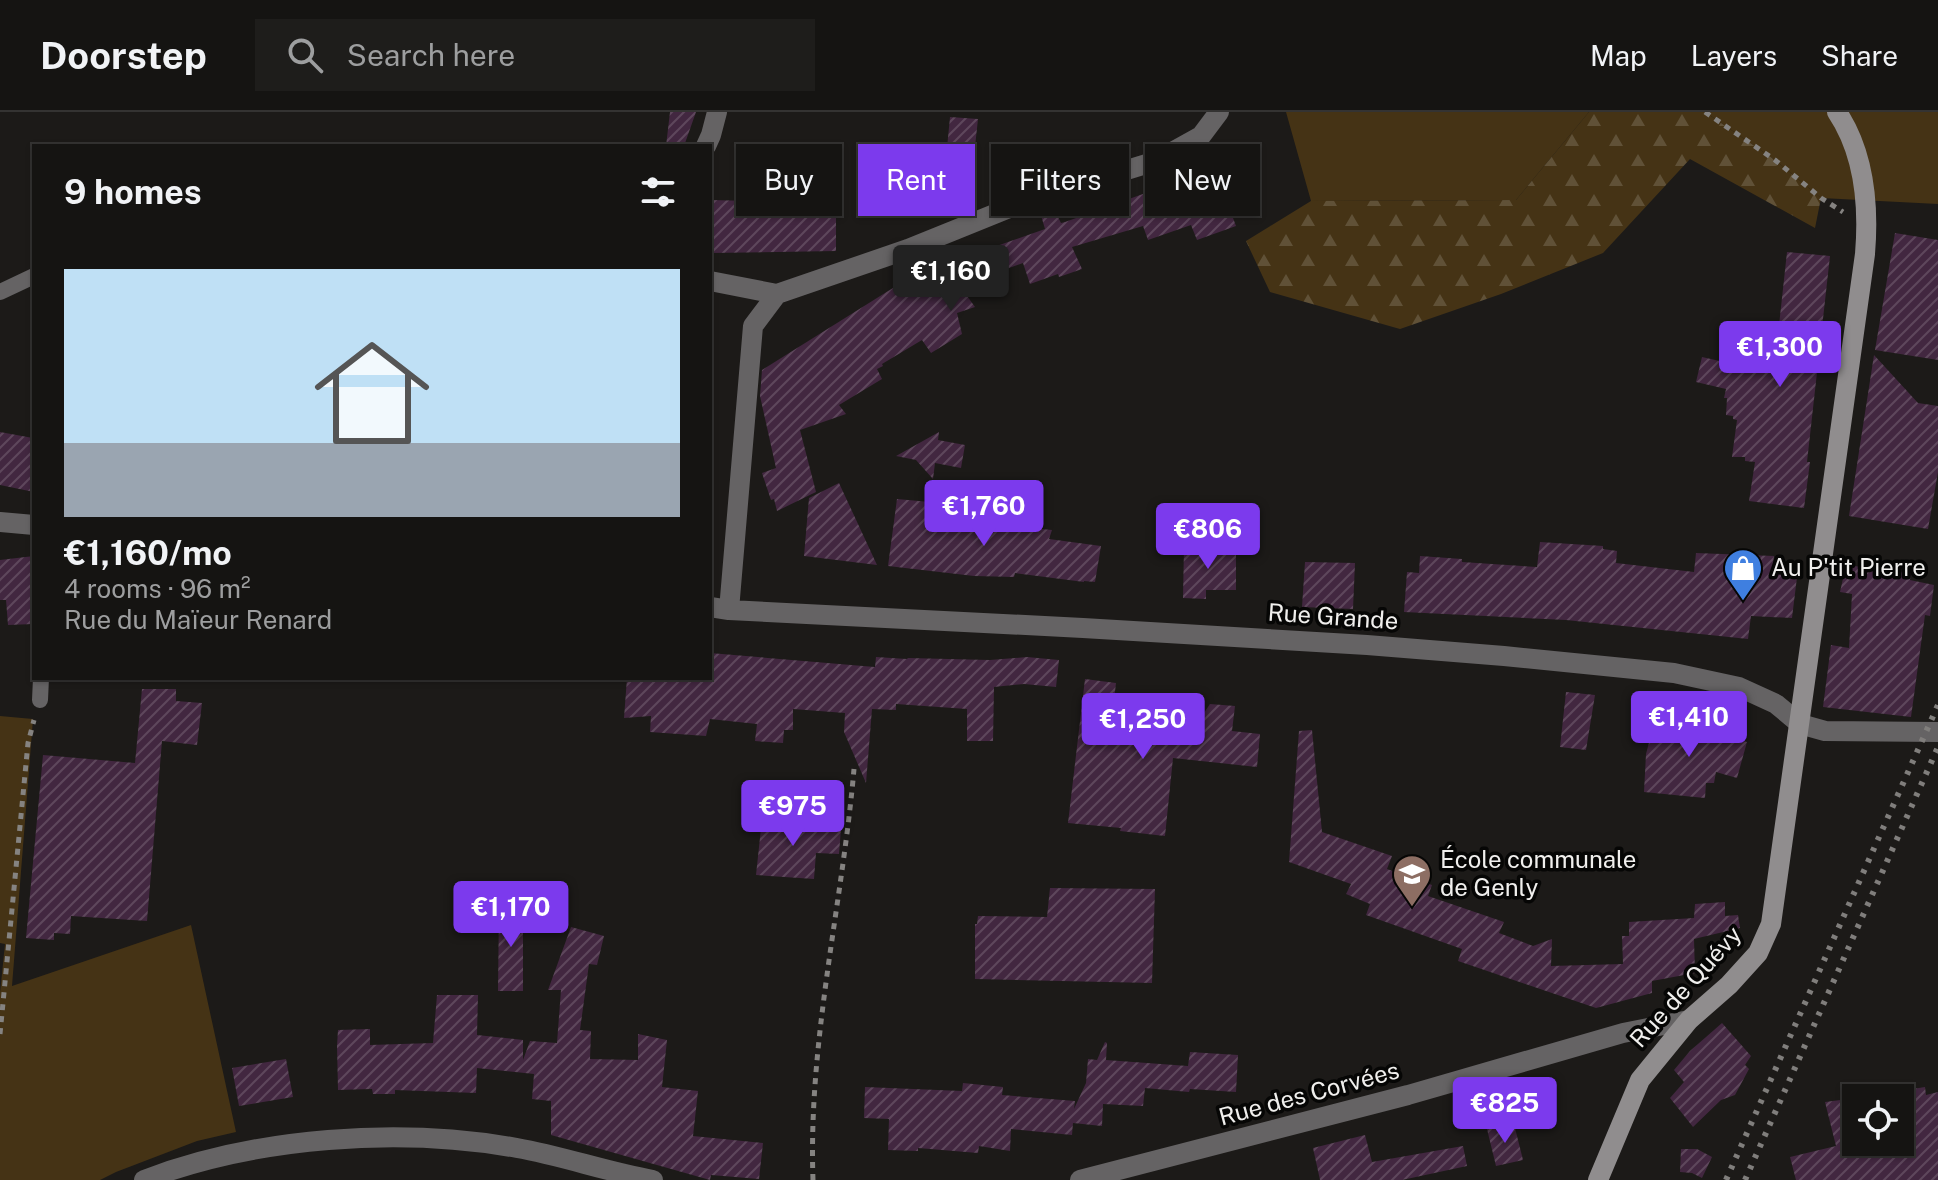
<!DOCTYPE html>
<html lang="en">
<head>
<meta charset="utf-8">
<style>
  :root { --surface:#151412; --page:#1e1d1b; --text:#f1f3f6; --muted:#9d9e9f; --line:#343332; --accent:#7c3aed }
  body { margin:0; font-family:"Public Sans",sans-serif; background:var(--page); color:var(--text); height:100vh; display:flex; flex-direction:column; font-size:30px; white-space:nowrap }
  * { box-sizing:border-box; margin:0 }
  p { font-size:26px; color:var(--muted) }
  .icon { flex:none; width:44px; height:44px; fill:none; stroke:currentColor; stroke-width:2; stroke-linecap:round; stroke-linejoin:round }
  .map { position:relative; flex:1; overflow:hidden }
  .panel { position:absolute; left:32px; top:32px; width:680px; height:536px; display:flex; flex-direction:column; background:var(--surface); border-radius:0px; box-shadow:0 2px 6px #0004,0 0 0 2px var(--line) }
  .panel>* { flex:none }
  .hud { position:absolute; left:736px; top:32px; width:760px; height:72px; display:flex; gap:16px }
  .controls { position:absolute; left:1842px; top:972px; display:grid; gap:16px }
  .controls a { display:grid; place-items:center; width:72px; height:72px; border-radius:0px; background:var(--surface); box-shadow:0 2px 6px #0004,0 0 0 2px var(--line); font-size:40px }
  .price { position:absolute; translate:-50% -68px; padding:0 18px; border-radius:8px; background:var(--accent); color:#fff; font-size:26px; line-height:52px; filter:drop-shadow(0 2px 4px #0008) }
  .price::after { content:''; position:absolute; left:50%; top:48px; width:24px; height:18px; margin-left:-12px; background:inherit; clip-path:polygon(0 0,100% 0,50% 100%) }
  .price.current { background:#222; color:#fff }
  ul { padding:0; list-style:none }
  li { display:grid; align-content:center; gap:16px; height:424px; padding:0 32px }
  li+li { border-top:2px solid var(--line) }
  li span { display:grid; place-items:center; height:248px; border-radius:0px; color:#555 }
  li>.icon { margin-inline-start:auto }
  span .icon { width:144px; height:144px; fill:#fffc; stroke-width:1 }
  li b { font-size:34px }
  h2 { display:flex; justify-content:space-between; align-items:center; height:96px; padding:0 32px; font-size:34px }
  .tag { padding:0 28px; border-radius:0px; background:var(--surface); box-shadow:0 2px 6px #0004,0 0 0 2px var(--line); font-size:28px; line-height:72px }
  .tag.current { background:var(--accent); color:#fff }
  header { display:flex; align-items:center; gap:48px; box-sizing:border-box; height:112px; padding:0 40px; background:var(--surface); border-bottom:2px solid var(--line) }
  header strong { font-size:38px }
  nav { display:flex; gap:44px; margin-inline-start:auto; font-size:28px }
  .search { width:560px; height:72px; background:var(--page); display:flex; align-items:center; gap:20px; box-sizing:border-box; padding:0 28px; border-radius:0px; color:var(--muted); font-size:30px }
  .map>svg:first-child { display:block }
</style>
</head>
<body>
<header>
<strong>Doorstep</strong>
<div class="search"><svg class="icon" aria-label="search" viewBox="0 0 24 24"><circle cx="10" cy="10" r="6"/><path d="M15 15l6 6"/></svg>Search here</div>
<nav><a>Map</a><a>Layers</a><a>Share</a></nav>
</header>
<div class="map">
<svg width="1938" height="1068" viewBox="0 0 1938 1068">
  <defs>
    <pattern id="forest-firs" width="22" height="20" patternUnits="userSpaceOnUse" patternTransform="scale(2)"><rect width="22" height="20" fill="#453315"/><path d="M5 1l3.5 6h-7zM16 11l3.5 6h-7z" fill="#605137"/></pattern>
    <pattern id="building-hatch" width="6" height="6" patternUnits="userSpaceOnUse" patternTransform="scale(2)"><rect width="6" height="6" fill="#422740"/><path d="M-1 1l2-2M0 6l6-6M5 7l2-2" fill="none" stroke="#5e475c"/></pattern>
  </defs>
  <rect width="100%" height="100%" fill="#1c1a18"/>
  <path fill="#453315" d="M1286 0H1589L1516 88 1311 89Z
    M1705 0H1938V92L1821 86 1775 48Z
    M0 604 33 607 12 874 191 813 236 1020 197 1029 116 1060 100 1068H0V881L5 832 0 831Z"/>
  <path fill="url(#forest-firs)" d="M1589 0H1705L1775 48 1821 86 1815 116 1690 47 1603 141 1501 182 1400 217 1270 180 1246 129 1311 89 1516 88Z"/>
  <path fill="url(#building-hatch)" d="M670 0H696L684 34H666Z
    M950 5 978 7 970 81 943 77Z
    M1229 51 1239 76 1224 82 1236 114 1197 128 1191 113 1148 128 1143 114 1072 135 1082 157 1059 165 1058 162 1030 172 1023 151 960 174 975 195 957 201 962 222 931 241 922 228 882 252 883 254 877 257 882 267 839 293 846 302 800 318 816 380 777 399 774 387 771 388 762 361 776 356 760 284 762 258 944 144 948 151 1045 117 1040 100 1053 95 1061 111 1065 110Z
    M822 62 825 81 836 80V139L710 141V88L752 89 751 63Z
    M1895 121 1938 128V248L1875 238Z
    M1787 140 1830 144 1807 350H1810L1804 396 1749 389 1755 350 1745 349V345H1732L1737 308 1733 307V304L1726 303 1727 286H1724L1726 277 1696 270 1702 245 1755 257V255L1774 259Z
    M1874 243 1918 291 1938 294V360L1928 417 1849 404Z
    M0 320 33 326 34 380 0 373Z
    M939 320 938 328 965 333 961 356 935 351 933 367 916 348 896 344Z
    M839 371 877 453 804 444 809 386Z
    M897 387 930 390 928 402 938 404V407L1052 418 1049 427 1101 434 1095 470 1084 469V470L1015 461 1014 465 974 464 888 454Z
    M1540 430 1603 434V437L1617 439 1616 451 1694 460 1696 441 1774 444 1773 452 1798 457 1792 506 1751 504 1748 527 1566 508 1404 500 1407 460 1419 461 1420 444 1462 447V450L1537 455Z
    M1207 433V436H1236V478H1206V487L1183 486 1184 434Z
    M34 444V512L8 513 6 488H0V448Z
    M1305 450 1355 451 1353 497 1302 495Z
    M1846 453 1911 461 1910 468 1934 473 1930 504 1925 503 1911 605 1823 595 1831 533 1849 536 1852 482 1840 480Z
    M710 541 875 555 876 545 907 547 908 546 990 548 1027 545 1059 548 1056 575 1024 572 994 575 993 629H967V597L896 592V598L872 597 866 671 844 620 845 601 793 597V618H784L783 631 755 629 757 612 710 607 706 624 650 620 651 604 624 606 627 566H710Z
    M1085 567 1116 571 1112 606 1195 614 1210 592 1235 594 1232 619 1260 622 1257 655 1173 646 1165 724 1120 719 1121 716 1068 711Z
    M142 577H176V589L202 591 197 633 162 629 147 809 71 804 70 822 54 821V828L26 826 43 643 135 651Z
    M1566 580 1595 583 1586 638 1560 635Z
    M1656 604 1747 630 1737 666 1716 660 1714 671H1706L1705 686 1644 680 1646 642Z
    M1312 618 1322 720 1392 744 1387 757 1432 773 1428 784 1504 810 1499 821 1533 834 1552 827 1551 854 1623 852 1622 824H1629V810L1694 806 1695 792 1725 790V804L1738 803 1740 816 1694 827 1695 861 1652 869V881L1596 896 1458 849 1462 837 1366 803 1370 792 1346 782 1351 772 1289 750 1299 619Z
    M762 707 784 708 818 716 841 717 839 742 816 741 814 767 756 763Z
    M1050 776 1155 777 1152 871 975 867V812H977L978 804 1047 805Z
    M499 794H523V879H498Z
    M571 815 604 824 597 853 589 852 580 918 591 919 590 947 638 948V922L667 928 662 975 698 979 693 1024 763 1031 759 1067 711 1063 710 1068 551 1023V989L532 987 534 962 477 956 476 981 395 978V982H373L372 977 338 978 337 934 338 918 370 917V933L433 931 437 883H478L477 923 523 928V948L530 929 557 931 561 878H548Z
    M1722 911 1751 944 1745 953 1749 957 1735 983 1721 988 1693 1015 1670 986 1684 970 1674 958 1690 939Z
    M1105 930 1107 931 1106 948 1188 954 1190 940 1238 943 1236 980 1190 977 1189 980 1145 976 1143 994 1103 992 1102 1014 1073 1011 1072 1023 1011 1017 1010 1039 979 1034 978 1041 918 1036V1039L888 1038 889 1007 864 1006 865 975 962 979 963 971 1003 975 1002 983 1075 989 1074 997 1086 971 1088 947 1097 948Z
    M286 947 293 985 239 994 232 956Z
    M1925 975 1926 983 1938 980V1068H1796L1790 1045 1836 1034 1825 990 1856 986V1030H1900V986H1857Z
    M1514 1012 1523 1048 1496 1054 1487 1017Z
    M1365 1023 1372 1050 1463 1034 1467 1054 1402 1068H1320L1313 1036Z
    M1681 1037H1697L1712 1045 1702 1066 1692 1061 1680 1060Z"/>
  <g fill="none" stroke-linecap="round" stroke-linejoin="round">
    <path stroke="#858381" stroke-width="5" stroke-dasharray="6 6" stroke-linecap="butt" d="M1705 0 1775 48 1821 86 1843 100
      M0 922 28 631 34 608
      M813 1068C808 930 842 794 854 657"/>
    <path stroke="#656364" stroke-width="16" d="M0 180 34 164
      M40 588 41 566"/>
    <path stroke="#656364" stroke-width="20" d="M706 34 711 23 717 0
      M710 169 777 182
      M0 410 34 413
      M710 495 729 498 1083 516 1367 533 1504 544 1674 561 1739 575 1776 592 1800 612 1825 619 1938 620
      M729 498 753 214 777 182 908 137 1029 88 1156 49 1201 24 1219 0
      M144 1068C256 1025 399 1015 517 1036 563 1044 607 1060 653 1068
      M1080 1068 1408 983 1623 921 1689 908"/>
    <path stroke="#908d8e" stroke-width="20" d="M1598 1068 1640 968 1689 908 1729 873 1758 841 1771 812 1865 142C1869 94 1865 42 1837 0"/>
    <path stroke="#807e7c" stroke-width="6" stroke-dasharray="4 8" stroke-linecap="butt" d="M1726 1068 1938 593
      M1745 1068 1938 635"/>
  </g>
  <defs>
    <g id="shop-pin" transform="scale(2)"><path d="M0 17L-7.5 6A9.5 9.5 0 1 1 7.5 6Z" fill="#3f7fe0" stroke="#060605"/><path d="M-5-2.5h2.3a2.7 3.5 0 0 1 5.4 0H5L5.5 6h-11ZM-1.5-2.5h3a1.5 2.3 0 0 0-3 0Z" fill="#fff"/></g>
    <g id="school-pin" transform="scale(2)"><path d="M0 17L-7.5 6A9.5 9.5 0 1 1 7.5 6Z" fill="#8d6e63" stroke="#060605"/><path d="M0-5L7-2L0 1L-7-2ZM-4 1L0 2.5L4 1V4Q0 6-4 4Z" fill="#fff"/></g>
  </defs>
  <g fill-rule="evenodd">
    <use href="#shop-pin" x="1743" y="456"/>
    <use href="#school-pin" x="1412" y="762"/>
  </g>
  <g text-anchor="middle" stroke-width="7" stroke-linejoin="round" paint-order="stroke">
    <g font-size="24" fill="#f0efed" stroke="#060605" text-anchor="start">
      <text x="1771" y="464">Au P'tit Pierre</text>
      <text x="1440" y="756">École communale<tspan x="1440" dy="28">de Genly</tspan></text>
    </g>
    <g font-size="24" fill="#f0efed" stroke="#060605">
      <text transform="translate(1333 505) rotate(4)" y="8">Rue Grande</text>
      <text transform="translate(1686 875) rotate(-48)" y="8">Rue de Quévy</text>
      <text transform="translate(1309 982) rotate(-15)" y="8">Rue des Corvées</text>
    </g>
  </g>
</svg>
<div class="controls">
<a><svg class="icon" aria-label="locate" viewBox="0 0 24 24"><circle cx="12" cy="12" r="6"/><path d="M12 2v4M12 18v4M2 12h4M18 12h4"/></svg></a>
</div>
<b class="price current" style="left:951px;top:201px">€1,160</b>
<b class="price" style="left:1780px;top:277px">€1,300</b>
<b class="price" style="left:984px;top:436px">€1,760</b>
<b class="price" style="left:1208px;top:459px">€806</b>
<b class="price" style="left:1689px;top:647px">€1,410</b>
<b class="price" style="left:1143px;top:649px">€1,250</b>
<b class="price" style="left:793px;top:736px">€975</b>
<b class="price" style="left:511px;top:837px">€1,170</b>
<b class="price" style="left:1505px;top:1033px">€825</b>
<div class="hud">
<a class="tag">Buy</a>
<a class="tag current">Rent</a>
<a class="tag">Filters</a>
<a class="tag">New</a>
</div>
<section class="panel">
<h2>9 homes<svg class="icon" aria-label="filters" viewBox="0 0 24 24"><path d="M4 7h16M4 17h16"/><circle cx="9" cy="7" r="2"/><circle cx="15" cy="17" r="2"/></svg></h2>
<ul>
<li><span style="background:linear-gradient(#bfe0f5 70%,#9aa5b1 0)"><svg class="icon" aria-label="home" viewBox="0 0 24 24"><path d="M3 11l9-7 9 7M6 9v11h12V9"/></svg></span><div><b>€1,160/mo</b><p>4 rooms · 96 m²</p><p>Rue du Maïeur Renard</p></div></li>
</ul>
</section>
</div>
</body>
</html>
